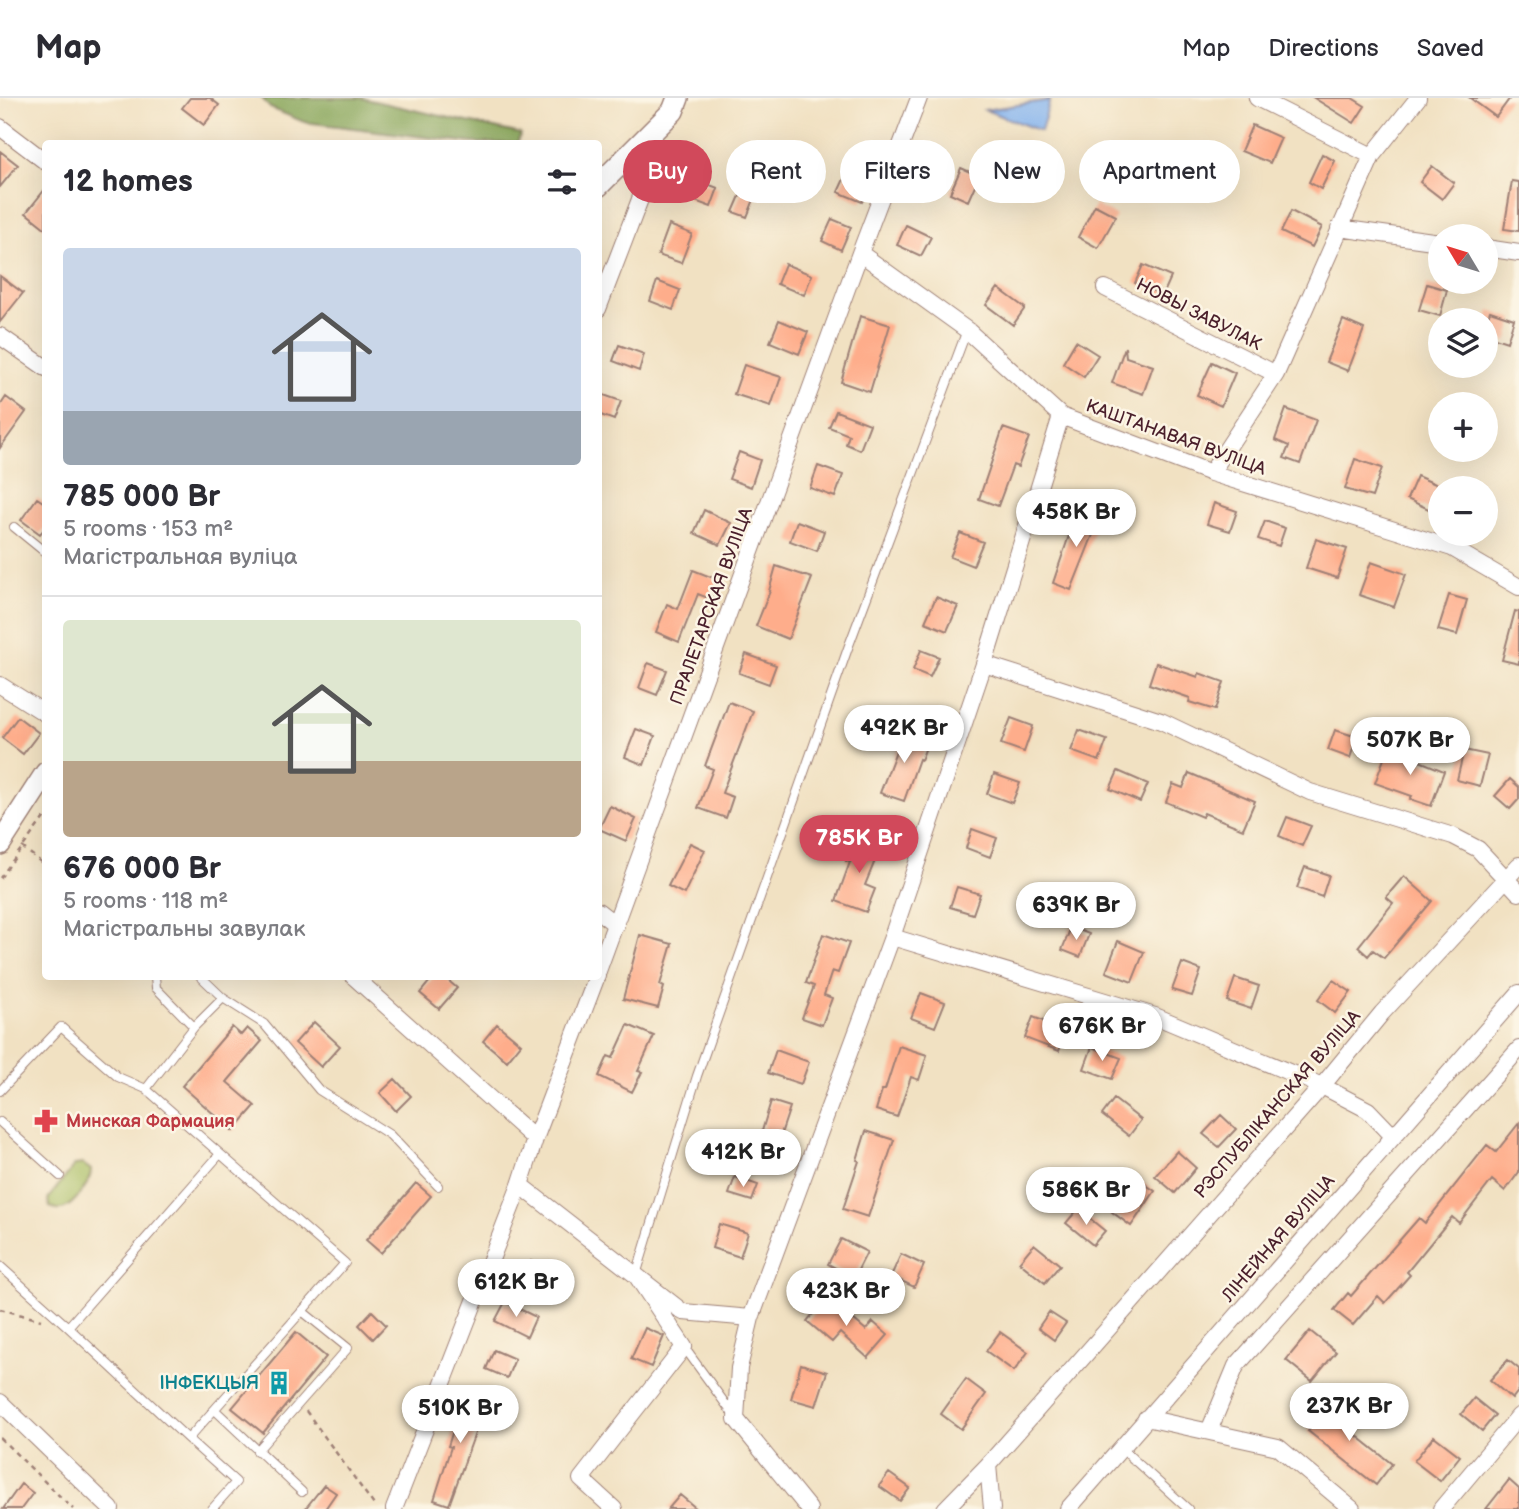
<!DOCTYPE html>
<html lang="en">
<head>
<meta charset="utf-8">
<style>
  :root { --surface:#fff; --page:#f7f7f7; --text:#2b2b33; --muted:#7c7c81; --line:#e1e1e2; --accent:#d1495b }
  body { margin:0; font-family:"Balsamiq Sans",sans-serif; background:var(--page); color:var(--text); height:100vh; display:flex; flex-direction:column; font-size:26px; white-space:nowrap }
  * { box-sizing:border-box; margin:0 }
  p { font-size:23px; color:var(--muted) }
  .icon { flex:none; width:38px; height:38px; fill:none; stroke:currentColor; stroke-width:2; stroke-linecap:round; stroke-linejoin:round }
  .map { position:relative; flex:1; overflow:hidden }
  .side { position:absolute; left:42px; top:42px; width:560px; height:840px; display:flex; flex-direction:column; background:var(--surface); border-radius:7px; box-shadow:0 7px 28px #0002 }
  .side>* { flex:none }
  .banner { position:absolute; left:623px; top:42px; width:665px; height:63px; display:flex; gap:14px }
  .needle { width:46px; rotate:308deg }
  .tools { position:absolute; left:1428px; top:126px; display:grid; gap:14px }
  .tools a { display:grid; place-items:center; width:70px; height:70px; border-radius:50%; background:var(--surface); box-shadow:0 7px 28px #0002; font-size:35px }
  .price { position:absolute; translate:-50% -60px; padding:0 16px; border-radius:24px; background:#fff; color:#222; font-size:23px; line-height:46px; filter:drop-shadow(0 2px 4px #0008) }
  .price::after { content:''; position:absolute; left:50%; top:42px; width:21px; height:16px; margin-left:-10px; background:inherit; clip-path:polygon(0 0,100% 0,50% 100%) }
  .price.current { background:var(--accent); color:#fff }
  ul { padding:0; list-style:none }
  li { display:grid; align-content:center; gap:14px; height:371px; padding:0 21px }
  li+li { border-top:2px solid var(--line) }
  li span { display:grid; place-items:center; height:217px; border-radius:7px; color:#555 }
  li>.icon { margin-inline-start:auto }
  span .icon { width:126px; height:126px; fill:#fffc; stroke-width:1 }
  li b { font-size:30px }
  h2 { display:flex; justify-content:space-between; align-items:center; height:84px; padding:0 21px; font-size:30px }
  .tag { padding:0 24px; border-radius:32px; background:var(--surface); box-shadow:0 7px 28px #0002; font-size:24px; line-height:63px }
  .tag.current { background:var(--accent); color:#fff }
  header { display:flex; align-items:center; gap:42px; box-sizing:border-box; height:98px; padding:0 35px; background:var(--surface); border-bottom:2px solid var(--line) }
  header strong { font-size:33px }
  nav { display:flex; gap:38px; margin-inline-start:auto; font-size:24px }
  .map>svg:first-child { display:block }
</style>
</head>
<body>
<header>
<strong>Map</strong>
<nav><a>Map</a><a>Directions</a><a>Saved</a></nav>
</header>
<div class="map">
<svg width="1519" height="1411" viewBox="0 0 1519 1411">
  <rect width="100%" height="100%" fill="#fcf5e5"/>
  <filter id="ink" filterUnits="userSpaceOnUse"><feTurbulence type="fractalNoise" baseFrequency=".0143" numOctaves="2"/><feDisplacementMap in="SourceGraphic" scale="14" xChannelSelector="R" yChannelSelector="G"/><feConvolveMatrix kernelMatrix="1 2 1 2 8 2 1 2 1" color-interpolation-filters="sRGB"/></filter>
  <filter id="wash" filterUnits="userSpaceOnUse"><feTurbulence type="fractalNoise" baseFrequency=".00686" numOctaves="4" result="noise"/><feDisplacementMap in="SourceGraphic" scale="28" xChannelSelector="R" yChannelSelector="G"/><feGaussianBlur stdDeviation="1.57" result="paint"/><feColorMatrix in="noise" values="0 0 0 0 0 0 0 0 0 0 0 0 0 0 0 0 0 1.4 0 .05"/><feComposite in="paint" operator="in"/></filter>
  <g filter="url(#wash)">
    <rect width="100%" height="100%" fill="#f1e1c2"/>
    <path fill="#a8bd62" stroke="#796e46" stroke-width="2" d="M83 1066 91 1072C91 1084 77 1102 67 1109 61 1113 56 1111 50 1109L48 1102 50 1098 75 1067Z"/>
    <path fill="#86a458" stroke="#686242" stroke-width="2" d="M262 0H361L521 36 517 45H473L304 24 270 10Z"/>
    <path fill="#83b2ee" stroke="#66688c" stroke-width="2" d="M1050 2 1041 33 985 12Z"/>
    <g id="blocks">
      <path fill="#fead8b" d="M190 0H210L219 7 204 27 182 10Z
        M1314 0H1352L1365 8 1354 25Z
        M1470 0H1510L1496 19Z
        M1252 27 1281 40 1270 65 1241 53Z
        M0 53 18 67 0 89Z
        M1322 56 1335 63 1321 91 1309 84Z
        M850 68 873 78 862 104 838 94Z
        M1432 68 1454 85 1442 101 1420 84Z
        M961 70 979 78 968 103 950 95Z
        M694 81 718 90 711 109 687 100Z
        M1512 83 1519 84V133L1504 131Z
        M746 84 759 89 747 119 733 114Z
        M46 90V131L26 115Z
        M1095 107 1116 118 1098 150 1078 139Z
        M1291 113 1322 129 1312 149 1281 134Z
        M832 121 851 129 841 152 822 143Z
        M669 127 692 136 681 165 658 157Z
        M906 127 931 139 921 158 897 147Z
        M785 166 812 177 804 197 777 186Z
        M1143 167 1171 179 1163 197 1135 185Z
        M0 178 23 195 0 224Z
        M657 183 680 192 673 212 650 203Z
        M1427 186 1447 192 1440 218 1419 212Z
        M998 190 1025 210 1013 227 986 207Z
        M1490 213 1514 221 1507 244 1486 237V225Z
        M860 218 890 227 870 294 841 284Z
        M779 222 808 234 799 256 770 244Z
        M1343 222 1364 231 1348 273 1326 264Z
        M1076 243 1098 257 1084 279 1063 265Z
        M619 247 644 256 639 273 613 263Z
        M1125 249 1126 259 1153 268 1143 296 1112 285Z
        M1212 264 1235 275 1221 308 1197 297Z
        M744 267 781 279 771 308 734 296Z
        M598 295 621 303 614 322 598 316Z
        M6 299 26 314 0 350V308Z
        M1286 311 1316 322 1300 366 1284 360 1289 348 1275 342Z
        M836 313 870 326 860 352 846 346 849 337 829 329Z
        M1003 330 1029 339 1018 369 1013 367 998 408 979 401Z
        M739 354 760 362 751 389 729 381Z
        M1355 361 1382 370 1372 399 1345 391Z
        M818 368 843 377 835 399 810 390Z
        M1417 378 1440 388V408L1437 415 1407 401Z
        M37 400 46 406V429L40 436 21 422Z
        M1214 405 1237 413 1230 433 1207 426Z
        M1078 411 1100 419 1071 492 1053 485Z
        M704 412 731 425 720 447 694 435Z
        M797 423 824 433 817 453 790 443Z
        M1265 423 1285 430 1279 448 1258 441Z
        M960 435 983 444 973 468 950 459Z
        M1316 441 1347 451 1337 480 1306 470Z
        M1371 464 1406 476 1394 509 1359 497Z
        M776 468 812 480 788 541 756 528 770 493H769Z
        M693 472 721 483 713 502 698 496 679 544 656 534 667 506 678 511Z
        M1449 497 1467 502 1457 537 1438 532Z
        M936 499 958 508 947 533 925 524Z
        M1515 513 1519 514V566L1502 562Z
        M921 552 939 559 930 579 913 572Z
        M746 556 776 567 769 586 739 575Z
        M648 565 667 572 657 597 639 590Z
        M1156 565 1198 579 1199 575 1224 584 1215 612 1189 604 1190 600 1149 586Z
        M729 604 753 613 722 695 733 699 726 720 698 710 713 671 705 668Z
        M18 619 39 635 23 656 2 640Z
        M1011 620 1033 628 1024 654 1001 646Z
        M636 631 655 638 644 667 625 659Z
        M904 632 929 641 921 662 919 661 904 703 880 695Z
        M1079 632 1107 642 1099 663 1071 653Z
        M1335 632 1357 639 1350 660 1328 652Z
        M1388 650 1444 673 1431 708 1410 701 1412 698 1375 685Z
        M1464 652 1488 657 1480 688 1457 682Z
        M1118 673 1148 686 1140 704 1110 691Z
        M1189 675 1255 703 1243 731 1204 715 1202 719 1166 704 1173 686 1183 690Z
        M994 676 1020 685 1012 705 987 696Z
        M1510 681 1519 689V701L1510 711 1495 698Z
        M610 708 636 721 626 743 599 731Z
        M1287 719 1311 728 1302 748 1279 738Z
        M972 731 997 740 990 759 966 750Z
        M856 738 881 748 865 787 875 791 866 814 836 803 850 764 846 763Z
        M690 745 705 752 684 796 668 788Z
        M1305 769 1329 777 1322 799 1297 790Z
        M1404 778 1432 803 1384 860 1373 852 1368 858 1358 849 1393 805 1386 799Z
        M957 789 980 796 973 816 950 809Z
        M1071 829 1089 836 1080 859 1062 852Z
        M823 836 849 845 838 875 832 873 824 897 832 900 822 927 802 920 814 888 806 885Z
        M640 837 672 846 660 887 664 889 658 910 623 901Z
        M1118 843 1144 854 1132 884 1106 874Z
        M1182 865 1201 872 1192 898 1172 892Z
        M434 878H443L457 890 439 911 420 895Z
        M1235 880 1259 888 1251 911 1227 903Z
        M1333 882 1351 894 1335 915 1318 902Z
        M921 895 945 904 935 929 911 920Z
        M1033 919 1067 932 1059 953 1025 940Z
        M314 924 340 948 321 969 295 945Z
        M497 926 521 946 507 963 483 943Z
        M628 927 654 938 638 973 642 974 632 994 599 978 608 958 613 960Z
        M232 929 241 937 247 930 262 943 227 984 255 1008 233 1033 182 988Z
        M899 948 927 957 919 982 911 979 897 1019 876 1012 882 992H885Z
        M1092 949 1121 960 1112 981 1084 971Z
        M776 952 809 964 801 986 768 975Z
        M395 981 411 998 396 1013 380 995Z
        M1114 1001 1141 1022 1129 1038 1102 1017Z
        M771 1003 790 1009 780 1039 762 1033Z
        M1221 1017 1236 1031 1219 1049 1203 1036Z
        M1519 1025V1074L1505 1093 1492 1082 1459 1125 1452 1119 1407 1174 1410 1177 1385 1205 1378 1198 1353 1227 1334 1212 1348 1195 1351 1198 1419 1120 1425 1125 1487 1047 1496 1054Z
        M866 1033 894 1042 868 1119 843 1111 859 1063 857 1062Z
        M1177 1053 1196 1070 1175 1095 1155 1078Z
        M735 1079 758 1087 752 1103 729 1096Z
        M1136 1080 1155 1093 1131 1128 1112 1114Z
        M416 1085 431 1098 381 1155 366 1142Z
        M1078 1111 1105 1133 1093 1147 1066 1125Z
        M719 1126 748 1135 740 1159 712 1150Z
        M841 1141 867 1154 854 1180 828 1166Z
        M1034 1146 1060 1167 1045 1185 1019 1164Z
        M901 1156 924 1167 914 1189 891 1178Z
        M531 1163 555 1178 545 1195 520 1180Z
        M827 1199 866 1232 873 1224 888 1237 868 1260 840 1235 832 1244 807 1223Z
        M505 1204 536 1219 527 1239 495 1223Z
        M372 1213 386 1227 373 1241 359 1227Z
        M1049 1214 1066 1225 1054 1242 1038 1230Z
        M645 1230 664 1238 651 1269 631 1261Z
        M1310 1233 1336 1254 1312 1283 1286 1262Z
        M296 1234 326 1259 263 1335 232 1310Z
        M1000 1234 1028 1254 1014 1273 986 1253Z
        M494 1252 515 1261 507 1280 486 1271Z
        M1508 1262 1519 1271V1292L1512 1301 1490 1282Z
        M801 1266 827 1274 816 1308 791 1301Z
        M966 1281 986 1296 961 1331 941 1316Z
        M465 1295 487 1302 449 1407 434 1402 451 1349 448 1348Z
        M1474 1300 1495 1317 1482 1333 1461 1316Z
        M1334 1303 1358 1324 1351 1333 1392 1366 1376 1387 1308 1333Z
        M1434 1338 1460 1358 1440 1383 1414 1363Z
        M889 1375 910 1390 900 1403 879 1388Z
        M1509 1382 1519 1391V1411H1486Z
        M21 1386 33 1395 21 1411H3Z
        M324 1387 336 1395 325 1411H305Z
        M680 1397 697 1411H668Z"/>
    </g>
  </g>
  <g filter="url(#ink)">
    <use href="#blocks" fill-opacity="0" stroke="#9e8076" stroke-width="2"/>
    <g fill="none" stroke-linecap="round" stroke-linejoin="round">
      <g stroke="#9e8076" stroke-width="10">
        <path id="lane" d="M14 429 46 455
          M200 878 223 900 264 926 319 992 390 1037 438 1088
          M194 929 223 900
          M146 991 194 929 156 890 155 878
          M0 993 61 929 118 979 146 991 345 1165 188 1341 68 1229
          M0 1024 60 1078
          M0 1168 68 1229 220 1056
          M636 1177 697 978 848 550 967 232
          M684 1249 735 1319
          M215 1312 302 1394
          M188 1341 236 1384 212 1411
          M1121 1350 1188 1411
          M257 1353 348 1250 302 1213"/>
      </g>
      <g stroke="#9e8076" stroke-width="18">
        <path id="street" d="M1257 0 1372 58
          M0 29 46 64
          M1339 130 1440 144
          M1486 150 1519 155
          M860 155 967 232 1061 318 1211 375 1452 450 1519 489
          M1105 190 1276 276
          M598 211 642 96 625 64
          M0 238 46 270
          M1211 375 1276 276 1372 58 1418 0
          M984 566 1161 623 1310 694 1453 738 1478 751 1519 795
          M0 587 46 616
          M598 813 616 827
          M892 839 1155 918 1322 988 1368 1012 1393 1038
          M598 873 860 155 919 0
          M353 878 535 1041
          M520 1087 683 1214 751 1220
          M0 1304 111 1411
          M1146 1320 1278 1349 1352 1411
          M1209 1333 1236 1268 1519 951
          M394 1411 520 1087 535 1041 597 878
          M614 1411 581 1381 684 1249 636 1177
          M809 1411 736 1321 739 1270 751 1220 892 839 984 566 1061 318
          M945 1411 988 1367
          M992 1411 988 1367 1322 988 1382 915 1519 767
          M1068 1411 1519 895
          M1441 1411 1519 1318"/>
      </g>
      <g stroke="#9e8076" stroke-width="24">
        <path id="secondary" d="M598 88 673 13 678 0
          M0 746 46 675"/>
      </g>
      <path stroke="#9e8076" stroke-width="2.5" stroke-dasharray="5 5" stroke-linecap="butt" d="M22 749 46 768
        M0 780 46 717
        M0 1211 41 1222
        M306 1313 374 1407
        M0 1340 73 1411"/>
      <use href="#lane" stroke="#fff" stroke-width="8"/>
      <use href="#street" stroke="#fff" stroke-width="16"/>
      <use href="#secondary" stroke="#fff" stroke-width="21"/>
    </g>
  </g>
  <defs>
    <g id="pharmacy-bare" transform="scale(1.89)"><path d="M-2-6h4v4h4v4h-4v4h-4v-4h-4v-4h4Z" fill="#e0444e" stroke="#fcf5e5" stroke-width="2.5" paint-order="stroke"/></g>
    <g id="building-bare" transform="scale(1.89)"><path d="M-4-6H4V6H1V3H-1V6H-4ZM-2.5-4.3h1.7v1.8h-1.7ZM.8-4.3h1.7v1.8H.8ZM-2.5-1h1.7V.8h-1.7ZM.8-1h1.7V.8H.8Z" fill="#0f9aa8" stroke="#fcf5e5" stroke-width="2.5" paint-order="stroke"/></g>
  </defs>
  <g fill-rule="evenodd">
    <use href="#pharmacy-bare" x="46" y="1023"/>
    <use href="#building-bare" x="279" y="1285"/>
  </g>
  <g text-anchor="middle" stroke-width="5" stroke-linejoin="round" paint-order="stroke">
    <g font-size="18" fill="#4a1f2b" stroke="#fcf5e5">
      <text transform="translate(1199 216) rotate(27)" y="6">НОВЫ ЗАВУЛАК</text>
      <text transform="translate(1176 339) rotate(20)" y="6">КАШТАНАВАЯ ВУЛІЦА</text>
      <text transform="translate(711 508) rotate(-70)" y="6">ПРАЛЕТАРСКАЯ ВУЛІЦА</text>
      <text transform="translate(1277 1006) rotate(-49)" y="6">РЭСПУБЛІКАНСКАЯ ВУЛІЦА</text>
      <text transform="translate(1278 1140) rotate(-49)" y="6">ЛІНЕЙНАЯ ВУЛІЦА</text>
    </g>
    <g font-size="18" font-weight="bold" fill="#be3a42" stroke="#fcf5e5" text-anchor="start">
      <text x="66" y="1029">Минская Фармация</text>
    </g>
    <g font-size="18" font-weight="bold" fill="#0d838f" stroke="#fcf5e5" text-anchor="end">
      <text x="259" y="1291">ІНФЕКЦЫЯ</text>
    </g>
  </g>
</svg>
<div class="tools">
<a><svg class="needle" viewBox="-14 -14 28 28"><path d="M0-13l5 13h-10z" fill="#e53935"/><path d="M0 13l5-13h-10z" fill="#7c7c81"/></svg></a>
<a><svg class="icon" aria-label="layers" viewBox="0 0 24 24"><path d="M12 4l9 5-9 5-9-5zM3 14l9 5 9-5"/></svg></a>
<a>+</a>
<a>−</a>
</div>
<b class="price" style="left:1076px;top:451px">458K Br</b>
<b class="price" style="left:904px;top:667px">492K Br</b>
<b class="price" style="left:1410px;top:679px">507K Br</b>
<b class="price current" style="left:859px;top:777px">785K Br</b>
<b class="price" style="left:1076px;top:844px">639K Br</b>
<b class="price" style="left:1102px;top:965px">676K Br</b>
<b class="price" style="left:743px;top:1091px">412K Br</b>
<b class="price" style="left:1086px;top:1129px">586K Br</b>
<b class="price" style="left:516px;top:1221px">612K Br</b>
<b class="price" style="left:846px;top:1230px">423K Br</b>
<b class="price" style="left:1349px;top:1345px">237K Br</b>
<b class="price" style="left:460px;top:1347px">510K Br</b>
<div class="banner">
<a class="tag current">Buy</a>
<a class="tag">Rent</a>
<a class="tag">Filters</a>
<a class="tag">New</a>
<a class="tag">Apartment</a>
</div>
<section class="side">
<h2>12 homes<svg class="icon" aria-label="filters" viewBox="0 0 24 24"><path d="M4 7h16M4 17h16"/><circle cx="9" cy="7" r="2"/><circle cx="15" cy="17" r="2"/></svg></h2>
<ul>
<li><span style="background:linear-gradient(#c9d6e8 75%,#9aa5b1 0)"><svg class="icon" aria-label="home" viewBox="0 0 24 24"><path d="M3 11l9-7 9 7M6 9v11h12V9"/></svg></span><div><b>785 000 Br</b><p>5 rooms · 153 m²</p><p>Магістральная вуліца</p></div></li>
<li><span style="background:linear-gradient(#dfe7d0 65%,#b9a48a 0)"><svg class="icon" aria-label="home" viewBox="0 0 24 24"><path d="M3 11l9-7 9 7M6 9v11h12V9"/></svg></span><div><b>676 000 Br</b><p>5 rooms · 118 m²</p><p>Магістральны завулак</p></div></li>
</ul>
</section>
</div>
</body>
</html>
